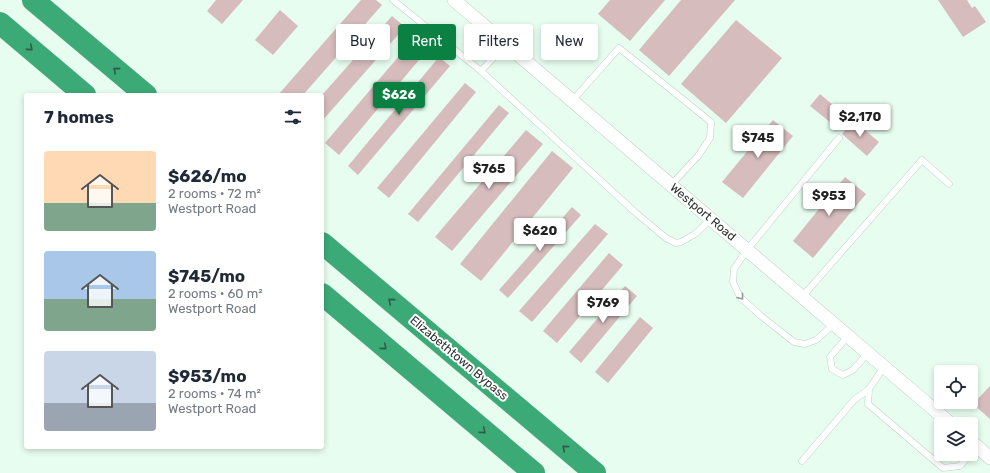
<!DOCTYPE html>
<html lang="en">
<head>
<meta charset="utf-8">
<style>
  :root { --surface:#fff; --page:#f6f6f7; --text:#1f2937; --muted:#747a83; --accent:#0b8043 }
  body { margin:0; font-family:Rubik,sans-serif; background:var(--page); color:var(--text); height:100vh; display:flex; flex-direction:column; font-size:15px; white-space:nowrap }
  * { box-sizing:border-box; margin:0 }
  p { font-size:13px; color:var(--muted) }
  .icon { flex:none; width:22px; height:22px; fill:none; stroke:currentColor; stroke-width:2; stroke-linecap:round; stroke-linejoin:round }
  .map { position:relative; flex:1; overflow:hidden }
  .details { position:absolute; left:24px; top:93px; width:300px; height:356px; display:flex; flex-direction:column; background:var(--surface); border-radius:4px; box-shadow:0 2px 6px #0003 }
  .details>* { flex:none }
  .top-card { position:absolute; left:336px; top:24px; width:380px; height:36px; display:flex; gap:8px }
  .controls { position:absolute; left:934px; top:365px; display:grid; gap:8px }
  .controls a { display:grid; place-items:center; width:44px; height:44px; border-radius:4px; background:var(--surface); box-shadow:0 2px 6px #0003; font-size:20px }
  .price { position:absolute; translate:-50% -34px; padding:0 9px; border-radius:4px; background:#fff; color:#222; font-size:13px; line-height:26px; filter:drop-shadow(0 1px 2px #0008) }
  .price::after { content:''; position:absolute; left:50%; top:24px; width:12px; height:9px; margin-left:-6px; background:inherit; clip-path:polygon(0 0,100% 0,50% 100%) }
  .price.selected { background:var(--accent); color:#fff }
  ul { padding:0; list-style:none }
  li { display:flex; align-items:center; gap:12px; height:100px; padding:0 20px }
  li span { display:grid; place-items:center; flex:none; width:112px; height:80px; border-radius:4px; color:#555 }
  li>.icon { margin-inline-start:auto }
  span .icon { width:48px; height:48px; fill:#fffc; stroke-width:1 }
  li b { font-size:17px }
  h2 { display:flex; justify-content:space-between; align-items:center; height:48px; padding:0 20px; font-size:17px }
  .chip { padding:0 14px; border-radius:4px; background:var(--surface); box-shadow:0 2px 6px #0003; font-size:14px; line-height:36px }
  .chip.selected { background:var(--accent); color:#fff }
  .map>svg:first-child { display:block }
</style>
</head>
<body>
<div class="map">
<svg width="990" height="473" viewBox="0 0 990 473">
  <rect width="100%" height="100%" fill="#e6fdef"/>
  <path fill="#d6bcbd" d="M216 0H243L222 24 207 11Z
    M361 0H376L382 5 303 95H278Z
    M610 0H665L630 41 598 14Z
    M681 0H735L669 76 639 50Z
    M938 0H967L972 8 975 6 986 22 963 37Z
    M280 10 298 26 273 55 255 40Z
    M392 16 405 27 322 121V95Z
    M736 20 782 58 726 123 681 84Z
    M416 36 429 48 339 155 325 143Z
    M439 57 450 66 358 175 348 166Z
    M465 83 476 92 389 198 377 188Z
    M820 94 845 115 836 127 810 106Z
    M499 105 509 113 418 222 408 214Z
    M773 120 793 136 743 198 722 182Z
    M853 120 879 142 867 156 842 134Z
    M526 130 543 144 452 251 435 237Z
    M552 151 573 168 481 281 460 264Z
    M845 177 866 194 813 258 793 241Z
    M572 207 581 215 508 298 499 290Z
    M595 224 608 234 532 322 519 311Z
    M609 253 623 265 557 343 543 331Z
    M625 286 637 296 581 363 569 352Z
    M640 317 653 328 608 383 595 372Z
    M990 386V419L973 404Z"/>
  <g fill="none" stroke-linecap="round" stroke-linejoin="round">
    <g stroke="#bdd3c6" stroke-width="7">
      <path id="lane" d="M393 0 481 71 636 213 666 238 676 243 681 242 695 234 711 219
        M481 71 506 44
        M572 101 619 48 711 122 710 138 698 156 671 185
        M802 297 922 160 949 184
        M834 324 816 340 805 344 794 342 761 316 740 297 733 282 734 269 747 250 839 138
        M848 336 830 357 832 369 843 375 853 370 868 353
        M884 367 869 389 868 404 943 468 960 466 970 454
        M802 461 854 400 869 389"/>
    </g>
    <g stroke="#bdd3c6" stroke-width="14">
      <path id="street" d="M454 0 951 424
        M971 441 990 458"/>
    </g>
    <g stroke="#e5e6e6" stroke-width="23">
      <path id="highway" d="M33 0 146 95
        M0 23 85 95
        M322 243 595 473
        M322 294 534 473"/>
    </g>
    <use href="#lane" stroke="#fff" stroke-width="6"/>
    <use href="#street" stroke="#fff" stroke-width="13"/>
    <use href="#highway" stroke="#3baa77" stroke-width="22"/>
  </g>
  <defs><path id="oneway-chevron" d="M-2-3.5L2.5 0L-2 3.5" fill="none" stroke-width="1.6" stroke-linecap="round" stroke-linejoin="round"/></defs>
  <g stroke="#305c47">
    <use href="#oneway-chevron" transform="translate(30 48) rotate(40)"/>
    <use href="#oneway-chevron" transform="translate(116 70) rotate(-140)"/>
    <use href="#oneway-chevron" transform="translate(391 301) rotate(-140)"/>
    <use href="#oneway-chevron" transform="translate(384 347) rotate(40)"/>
    <use href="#oneway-chevron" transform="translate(483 431) rotate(40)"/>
    <use href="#oneway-chevron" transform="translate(565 448) rotate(-140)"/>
  </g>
  <use stroke="#949896" href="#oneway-chevron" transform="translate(741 297) rotate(52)"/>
  <g text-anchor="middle" stroke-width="4" stroke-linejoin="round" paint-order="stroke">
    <g font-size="12" fill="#2a322d" stroke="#fff">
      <text transform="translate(703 212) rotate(40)" y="4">Westport Road</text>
      <text transform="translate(459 358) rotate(40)" y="4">Elizabethtown Bypass</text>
    </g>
  </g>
</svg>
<div class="controls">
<a><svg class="icon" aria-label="locate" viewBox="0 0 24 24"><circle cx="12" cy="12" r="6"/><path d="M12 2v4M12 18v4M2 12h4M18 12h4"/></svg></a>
<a><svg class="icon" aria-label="layers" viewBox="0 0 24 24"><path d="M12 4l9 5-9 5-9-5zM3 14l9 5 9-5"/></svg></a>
</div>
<b class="price selected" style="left:399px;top:116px">$626</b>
<b class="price" style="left:860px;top:138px">$2,170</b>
<b class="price" style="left:758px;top:159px">$745</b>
<b class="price" style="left:489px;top:190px">$765</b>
<b class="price" style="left:829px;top:217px">$953</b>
<b class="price" style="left:540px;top:252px">$620</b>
<b class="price" style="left:603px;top:324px">$769</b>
<div class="top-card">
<a class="chip">Buy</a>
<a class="chip selected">Rent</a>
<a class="chip">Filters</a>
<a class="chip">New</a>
</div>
<section class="details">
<h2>7 homes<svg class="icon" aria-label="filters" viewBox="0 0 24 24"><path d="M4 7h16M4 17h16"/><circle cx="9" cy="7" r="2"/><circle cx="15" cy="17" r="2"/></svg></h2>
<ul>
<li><span style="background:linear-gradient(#ffd9b3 65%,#7fa58c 0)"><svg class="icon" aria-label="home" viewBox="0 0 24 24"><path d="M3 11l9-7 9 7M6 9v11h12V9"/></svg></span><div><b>$626/mo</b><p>2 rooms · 72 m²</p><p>Westport Road</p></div></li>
<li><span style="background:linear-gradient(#a9c7e8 60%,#7fa58c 0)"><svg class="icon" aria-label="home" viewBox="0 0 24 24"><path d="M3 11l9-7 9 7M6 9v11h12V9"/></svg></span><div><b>$745/mo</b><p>2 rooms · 60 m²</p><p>Westport Road</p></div></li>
<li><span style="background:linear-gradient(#c9d6e8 65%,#9aa5b1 0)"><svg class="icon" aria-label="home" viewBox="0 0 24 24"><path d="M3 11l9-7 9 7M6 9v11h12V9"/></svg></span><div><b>$953/mo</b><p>2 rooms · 74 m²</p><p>Westport Road</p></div></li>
</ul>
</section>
</div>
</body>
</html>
